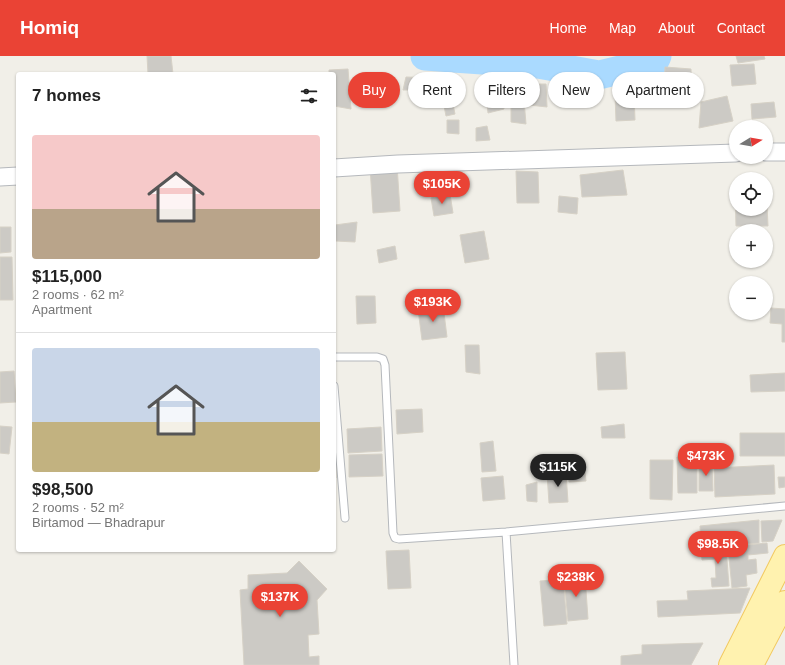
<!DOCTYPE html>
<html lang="en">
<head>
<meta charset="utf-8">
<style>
  :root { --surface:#fff; --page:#f6f6f6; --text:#222; --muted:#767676; --line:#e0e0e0; --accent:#ea4335 }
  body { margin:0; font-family:Arial,sans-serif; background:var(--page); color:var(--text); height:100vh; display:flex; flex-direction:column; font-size:15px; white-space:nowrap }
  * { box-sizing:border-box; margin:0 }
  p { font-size:13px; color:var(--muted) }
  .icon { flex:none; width:22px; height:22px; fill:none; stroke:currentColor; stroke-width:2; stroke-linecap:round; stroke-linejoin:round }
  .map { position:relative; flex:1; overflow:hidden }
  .drawer { position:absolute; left:16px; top:16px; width:320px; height:480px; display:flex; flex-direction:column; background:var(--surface); border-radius:4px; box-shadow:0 1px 3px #0004 }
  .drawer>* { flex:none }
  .guide { position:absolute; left:348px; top:16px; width:377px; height:36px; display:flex; gap:8px }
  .needle { width:26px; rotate:79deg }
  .controls { position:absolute; left:729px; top:64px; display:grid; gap:8px }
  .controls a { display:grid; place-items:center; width:44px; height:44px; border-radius:50%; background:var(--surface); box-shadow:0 1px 3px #0004; font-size:20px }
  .price { position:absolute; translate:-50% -34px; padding:0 9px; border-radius:14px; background:var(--accent); color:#fff; font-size:13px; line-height:26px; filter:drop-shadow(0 1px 2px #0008) }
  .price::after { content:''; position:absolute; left:50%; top:24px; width:12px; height:9px; margin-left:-6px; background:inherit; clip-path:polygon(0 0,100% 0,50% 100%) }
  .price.on { background:#222; color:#fff }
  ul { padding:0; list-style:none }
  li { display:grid; align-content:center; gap:8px; height:212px; padding:0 16px }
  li+li { border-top:1px solid var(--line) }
  li span { display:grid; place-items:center; height:124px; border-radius:4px; color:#555 }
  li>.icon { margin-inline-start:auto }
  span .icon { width:72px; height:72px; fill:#fffc; stroke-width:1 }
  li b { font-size:17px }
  h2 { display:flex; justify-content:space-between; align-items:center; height:48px; padding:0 16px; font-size:17px }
  .tag { padding:0 14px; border-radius:18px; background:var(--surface); box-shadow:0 1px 3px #0004; font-size:14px; line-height:36px }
  .tag.on { background:var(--accent); color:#fff }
  header { display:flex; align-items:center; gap:24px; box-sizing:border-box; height:56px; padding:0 20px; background:var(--accent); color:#fff }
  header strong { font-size:19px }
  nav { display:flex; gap:22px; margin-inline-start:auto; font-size:14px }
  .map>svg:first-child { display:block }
</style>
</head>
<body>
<header>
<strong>Homiq</strong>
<nav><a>Home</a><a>Map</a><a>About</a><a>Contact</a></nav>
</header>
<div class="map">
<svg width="785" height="609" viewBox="0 0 785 609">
  <rect width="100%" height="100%" fill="#f1efe8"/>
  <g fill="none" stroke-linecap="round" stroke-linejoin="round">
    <path stroke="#aadaff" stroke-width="29" d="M425 0 538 8 599 19 654 6 657 0"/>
  </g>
  <path fill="#cccac5" stroke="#d6d1c6" d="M147 0H171L173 18H148Z
    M736 0H764L765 3 738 7Z
    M754 8 756 28 732 30 730 9Z
    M665 11 691 13 692 47 664 48Z
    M348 13 351 53 334 50V18H329V14Z
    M406 21 438 22 436 34H403Z
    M528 28H546L547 51 529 49Z
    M501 35 504 53 488 57 486 38Z
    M634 38 635 64 616 65 615 39Z
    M727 40 733 65 699 72 701 46Z
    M452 43 455 58 446 60 443 45Z
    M511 43 524 44 526 68 511 66Z
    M774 46 776 61 752 63 751 48Z
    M447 64H459V78L447 77Z
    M487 70 490 84 476 85V72Z
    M397 109 400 155 373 157 370 111Z
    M623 114 627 139 582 141 580 119Z
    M516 115 538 116 539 147H517Z
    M766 128 768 170H736L735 129 736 153H766Z
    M450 138 453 157 434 160 431 142Z
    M559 140 578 142 577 158 558 156Z
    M357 166 355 186 336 185 335 169Z
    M0 171H11V196L0 197Z
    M484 175 489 203 465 207 460 179Z
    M395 190 397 203 379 207 377 194Z
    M0 201H12L13 244H0Z
    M356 240H375L376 267 357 268Z
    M443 249 447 281 422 284 418 253Z
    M771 252 785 253V286H782V268L770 267Z
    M465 289H479L480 318 466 316Z
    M625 296 627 333 598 334 596 297Z
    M14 315 16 346 0 347V316Z
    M785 317V335L751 336 750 319Z
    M422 353 423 376 397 378 396 354Z
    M624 368 625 382H602L601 371Z
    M0 370 12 371 9 398 0 397Z
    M381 371 382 395 348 397 347 373Z
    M740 377H785V400H740Z
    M493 385 496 415 482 416 480 387Z
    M334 398H336V422H334Z
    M382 398 383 420 349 421V399Z
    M697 400V437H678L677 401Z
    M650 404H673L672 444 650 443Z
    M699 406H712L713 435H699Z
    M774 409 775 438 715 441 714 412Z
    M585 416 586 425 569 426V417Z
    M566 417 568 446 549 447 547 418Z
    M503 420 505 443 483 445 481 422Z
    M778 421H785V431L779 432Z
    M537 426V446L527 445 526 429Z
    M759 464V487L701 491 700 470Z
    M782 464 773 485 762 486 761 465Z
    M767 487 768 497 748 499V504L756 503 757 517 746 519 747 530 732 532 728 491Z
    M726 491 729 530 712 531 711 522H716L715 503 702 504 701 493Z
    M409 494 411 532 388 533 386 495Z
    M299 505 327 533 317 544 319 578 308 579 309 601 319 600V609H244L240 534 248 533V519L287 517Z
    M585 520 588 563 568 565 564 522Z
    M563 523 567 568 544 570 540 525Z
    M750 532 740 557 658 561 657 545 688 544 687 535Z
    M703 587 691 609H621V600L642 598V589Z"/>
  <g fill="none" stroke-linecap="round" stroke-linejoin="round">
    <g stroke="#b5b8bc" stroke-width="9">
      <path id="service" d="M334 301H377L383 303 385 309 393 477 395 482 399 483 506 476 785 450
        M334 330 345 462
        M506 476 514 609"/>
    </g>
    <g stroke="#b5b8bc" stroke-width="19">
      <path id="tertiary" d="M766 96H785
        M334 112 398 108 736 97
        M0 121 18 120"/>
    </g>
    <g stroke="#f2c960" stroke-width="24">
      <path id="primary" d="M730 609 785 500
        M752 609 785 546"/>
    </g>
    <use href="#service" stroke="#fff" stroke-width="7"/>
    <use href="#tertiary" stroke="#fff" stroke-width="17"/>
    <use href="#primary" stroke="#fff2af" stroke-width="22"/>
  </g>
</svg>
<div class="controls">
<a><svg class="needle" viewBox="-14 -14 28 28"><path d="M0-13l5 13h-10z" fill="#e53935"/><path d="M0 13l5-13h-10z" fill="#767676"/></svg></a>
<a><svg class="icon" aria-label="locate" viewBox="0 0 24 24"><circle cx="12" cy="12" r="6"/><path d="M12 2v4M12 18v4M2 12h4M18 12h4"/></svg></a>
<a>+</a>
<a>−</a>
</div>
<b class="price" style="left:442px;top:149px">$105K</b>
<b class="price" style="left:433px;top:267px">$193K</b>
<b class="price" style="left:706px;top:421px">$473K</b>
<b class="price on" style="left:558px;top:432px">$115K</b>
<b class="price" style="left:718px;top:509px">$98.5K</b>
<b class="price" style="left:576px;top:542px">$238K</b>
<b class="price" style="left:280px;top:562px">$137K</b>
<div class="guide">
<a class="tag on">Buy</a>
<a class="tag">Rent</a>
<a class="tag">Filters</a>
<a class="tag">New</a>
<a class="tag">Apartment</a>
</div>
<section class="drawer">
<h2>7 homes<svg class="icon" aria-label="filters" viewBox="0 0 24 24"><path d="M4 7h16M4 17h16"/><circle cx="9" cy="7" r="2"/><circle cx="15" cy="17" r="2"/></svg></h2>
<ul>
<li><span style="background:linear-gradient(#f6c9c9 60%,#b9a48a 0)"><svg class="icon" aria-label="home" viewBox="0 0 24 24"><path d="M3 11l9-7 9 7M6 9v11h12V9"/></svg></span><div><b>$115,000</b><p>2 rooms · 62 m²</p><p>Apartment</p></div></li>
<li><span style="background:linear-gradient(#c9d6e8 60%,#c2b280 0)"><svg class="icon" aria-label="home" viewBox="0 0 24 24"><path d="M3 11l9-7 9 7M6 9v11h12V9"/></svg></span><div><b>$98,500</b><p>2 rooms · 52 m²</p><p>Birtamod — Bhadrapur</p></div></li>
</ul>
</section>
</div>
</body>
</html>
